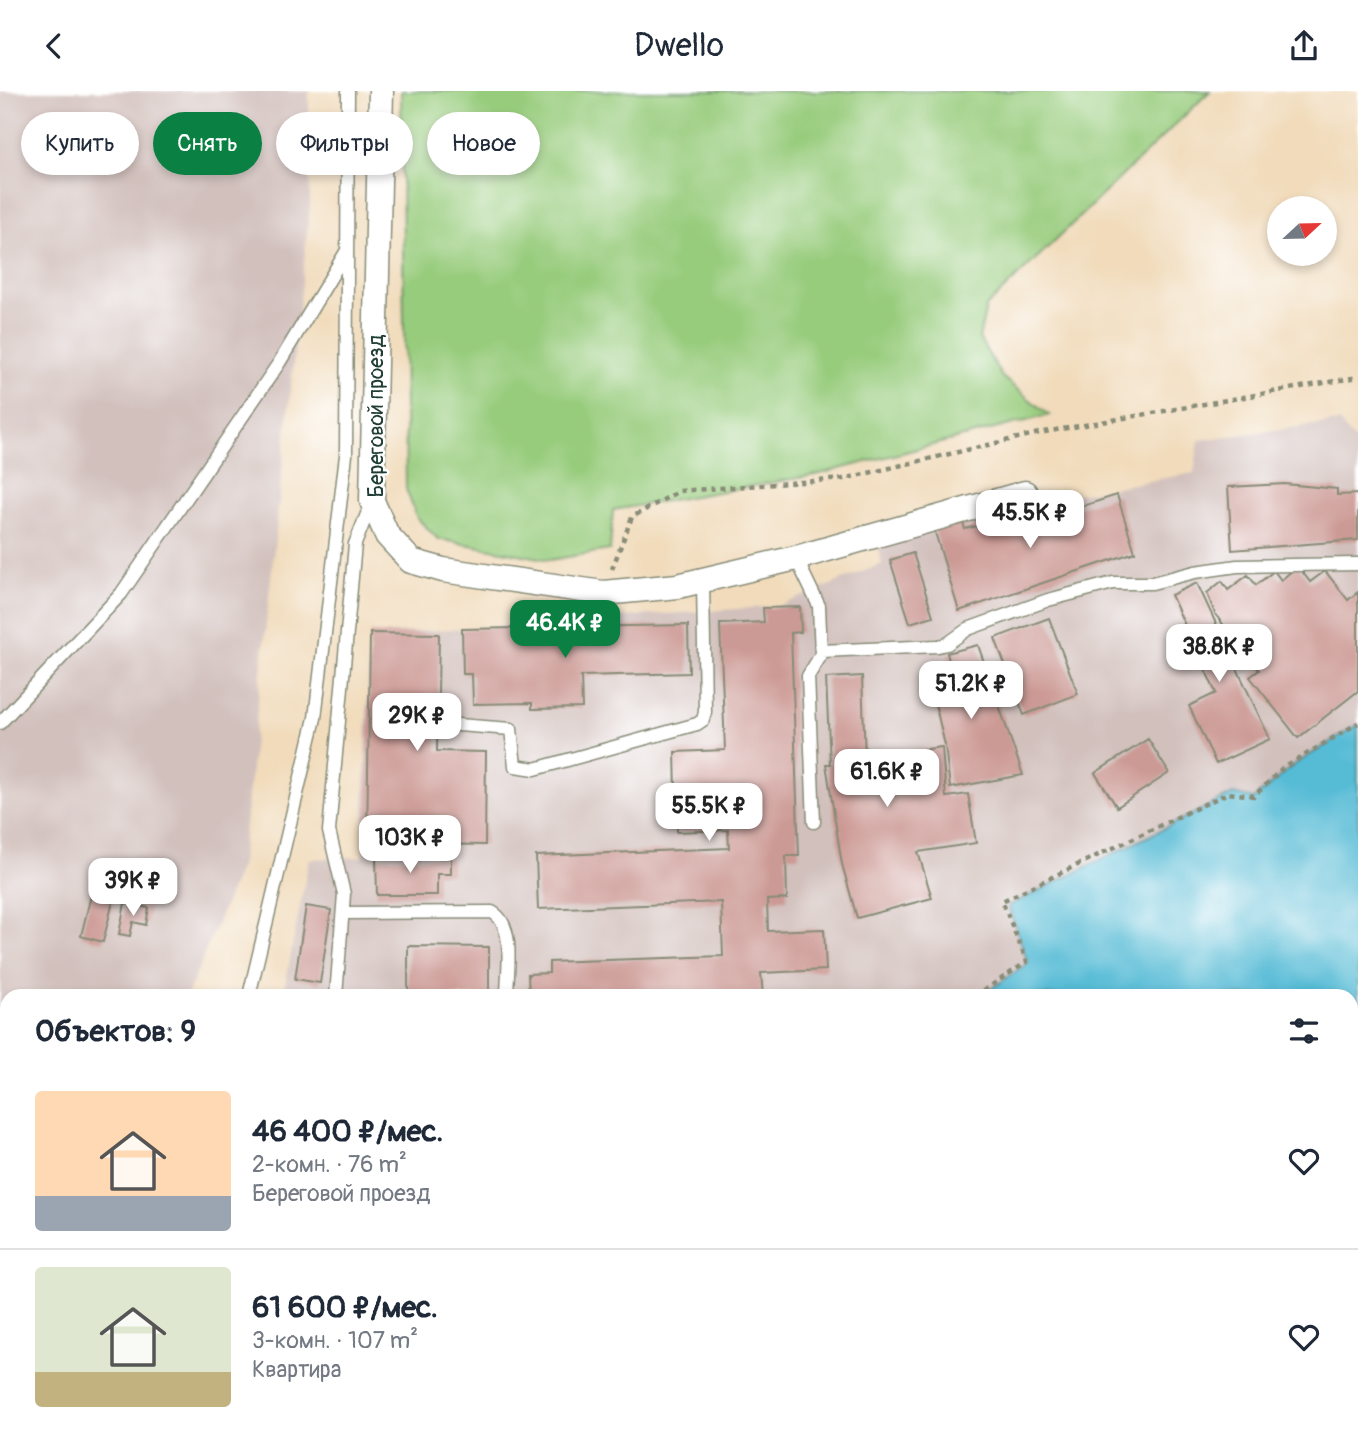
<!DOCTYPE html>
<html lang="ru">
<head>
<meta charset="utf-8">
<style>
  :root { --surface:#fff; --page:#f2f2f3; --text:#1f2937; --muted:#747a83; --line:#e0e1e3; --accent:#0b8043 }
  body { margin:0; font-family:Pangolin,sans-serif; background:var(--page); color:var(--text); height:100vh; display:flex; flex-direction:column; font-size:26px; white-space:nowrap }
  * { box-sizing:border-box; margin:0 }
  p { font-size:23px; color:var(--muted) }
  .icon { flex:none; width:38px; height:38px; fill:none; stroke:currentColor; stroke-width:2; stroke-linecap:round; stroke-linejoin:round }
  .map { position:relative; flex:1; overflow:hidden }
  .details { position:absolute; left:0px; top:898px; width:1358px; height:450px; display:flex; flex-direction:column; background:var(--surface); border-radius:21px 21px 0 0; box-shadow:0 4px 10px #0003 }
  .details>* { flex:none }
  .banner { position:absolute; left:21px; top:21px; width:700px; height:63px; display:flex; gap:14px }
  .needle { width:46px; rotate:68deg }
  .tools { position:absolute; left:1267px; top:105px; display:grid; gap:14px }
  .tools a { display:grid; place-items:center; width:70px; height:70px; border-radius:50%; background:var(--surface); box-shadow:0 4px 10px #0003; font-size:35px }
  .price { position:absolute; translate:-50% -60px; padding:0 16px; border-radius:14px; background:#fff; color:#222; font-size:23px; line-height:46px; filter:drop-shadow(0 2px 4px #0008) }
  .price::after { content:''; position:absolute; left:50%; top:42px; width:21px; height:16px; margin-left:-10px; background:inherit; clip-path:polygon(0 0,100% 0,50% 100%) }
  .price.current { background:var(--accent); color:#fff }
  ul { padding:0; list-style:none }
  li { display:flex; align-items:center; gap:21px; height:175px; padding:0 35px }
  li+li { border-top:2px solid var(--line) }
  li span { display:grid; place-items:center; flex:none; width:196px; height:140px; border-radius:7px; color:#555 }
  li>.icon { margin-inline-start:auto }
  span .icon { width:84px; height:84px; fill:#fffc; stroke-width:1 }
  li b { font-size:30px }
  h2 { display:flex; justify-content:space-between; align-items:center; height:84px; padding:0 35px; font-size:30px }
  .tag { padding:0 24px; border-radius:32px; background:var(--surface); box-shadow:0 4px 10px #0003; font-size:24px; line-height:63px }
  .tag.current { background:var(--accent); color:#fff }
  header { display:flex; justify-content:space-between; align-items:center; height:91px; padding:0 35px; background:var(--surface); font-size:32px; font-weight:600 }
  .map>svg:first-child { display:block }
</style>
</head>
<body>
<header><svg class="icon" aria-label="back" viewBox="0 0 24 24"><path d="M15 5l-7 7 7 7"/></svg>Dwello<svg class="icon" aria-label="share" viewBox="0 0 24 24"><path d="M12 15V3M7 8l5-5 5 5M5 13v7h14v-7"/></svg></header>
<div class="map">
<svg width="1358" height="1347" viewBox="0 0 1358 1347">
  <rect width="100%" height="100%" fill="#fff"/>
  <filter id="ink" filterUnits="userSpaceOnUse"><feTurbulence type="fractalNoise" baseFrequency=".0143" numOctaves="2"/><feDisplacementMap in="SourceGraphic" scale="14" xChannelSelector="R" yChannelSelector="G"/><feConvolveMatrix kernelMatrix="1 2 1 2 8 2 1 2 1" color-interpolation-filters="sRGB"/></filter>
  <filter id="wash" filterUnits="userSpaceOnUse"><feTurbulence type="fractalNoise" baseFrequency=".00686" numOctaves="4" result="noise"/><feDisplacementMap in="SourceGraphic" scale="28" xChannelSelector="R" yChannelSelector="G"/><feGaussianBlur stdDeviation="1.57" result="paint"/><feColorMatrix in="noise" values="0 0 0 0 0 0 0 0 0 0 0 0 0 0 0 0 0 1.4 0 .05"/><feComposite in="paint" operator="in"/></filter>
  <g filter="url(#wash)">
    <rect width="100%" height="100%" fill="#f1dbbb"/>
    <path fill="#d1c0bc" d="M0 0H309L310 113 241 773 187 905H7V1182H0Z
      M1339 331 1358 354V634L1292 675 1254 708 1009 816 1028 872 991 900 981 905H283L309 768 363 766 369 544 779 515 882 473 877 454 961 424 1194 382 1199 349Z"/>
    <path fill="#98cc7d" stroke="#5c8458" stroke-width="2" d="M401 0H1210L986 216 979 247 1002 286 1049 324 816 384 613 419 610 459 550 469 438 448 417 427 406 398Z"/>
    <path fill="#57bbd5" stroke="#3b7c84" stroke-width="2" d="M1358 634V1347H309L319 1340H1351V905H981L1028 872 1008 815 1233 703 1254 708 1292 675Z
      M0 1182H7V1340H267L276 1347H0Z"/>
    <g id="blocks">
      <path fill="#cc9a94" d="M1285 393 1337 398V404L1358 403V449L1232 459 1228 396Z
        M1117 404 1135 461 959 520 934 438 962 429 965 438 1033 421 1036 430Z
        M913 462 933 525 910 532 890 469Z
        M1298 475 1310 491 1325 480 1348 509 1358 501V600L1298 647 1250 586 1259 579 1215 523 1207 502 1222 490 1228 499 1248 484 1256 494 1274 480 1281 489Z
        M1197 492 1270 648 1216 673 1189 615 1216 602 1171 504Z
        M800 516 801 541 791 542 799 765H786L787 808 767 809 768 840 824 838 826 879 761 882 763 905H529L528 883 549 882V871L723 865 721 811 538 818 536 765 729 757 728 739 677 741 675 661 725 659 720 533 764 531 763 517Z
        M1049 527 1078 603 1024 624 995 547Z
        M688 534 689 582 581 585 582 617 532 618V612L473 613 472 583H463L462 538Z
        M370 542 439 543 437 660 486 661 485 754 367 752Z
        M978 554 1023 684 950 697 945 654 926 575 949 570 947 562Z
        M862 585 865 667 942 656 946 706 968 703 976 752 918 761 932 807 857 827 842 773 826 673H830L826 587Z
        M1148 648 1169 682 1117 716 1095 682Z
        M376 767H451V783H437V804H377Z
        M93 796 115 802 103 851 81 845Z
        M125 812 149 817 146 834 133 831 130 845 119 843Z
        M306 815 331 819 320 892 295 888Z
        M408 855 489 856V905H408Z"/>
    </g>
  </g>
  <g filter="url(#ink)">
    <use href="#blocks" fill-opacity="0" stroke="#888c78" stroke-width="2"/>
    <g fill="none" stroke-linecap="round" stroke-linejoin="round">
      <g stroke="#888c78" stroke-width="15">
        <path id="service" d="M796 467 819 515 821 564 808 585 814 731
          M821 560 938 555 947 553 968 538 1048 509 1113 492H1152L1195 481 1237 475 1358 473
          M0 632 121 503 279 272 346 161
          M458 634 511 638 515 675 535 678 697 633 703 629 705 621 703 489
          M343 822 492 821C516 834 507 880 507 905
          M249 905 315 627 346 364 348 0
          M336 905 344 803 329 740 355 453 371 413
          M0 1036 7 1037"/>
      </g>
      <g stroke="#888c78" stroke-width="27">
        <path id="minor" d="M381 0 372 410 387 444 411 470 443 479 603 502 678 495 703 489 796 467 1025 402"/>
      </g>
      <path stroke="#888c78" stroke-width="4.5" stroke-dasharray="5 5" stroke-linecap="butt" d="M612 478 632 426 679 400 843 388 1039 342 1358 286
        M975 905 1027 871 1002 810 1228 702 1254 705 1282 678 1358 632"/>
      <use href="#service" stroke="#fff" stroke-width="12"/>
      <use href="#minor" stroke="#fff" stroke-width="24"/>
    </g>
  </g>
  <g text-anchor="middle" stroke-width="5" stroke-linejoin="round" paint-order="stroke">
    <g font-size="21" fill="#1f3d34" stroke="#fff">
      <text transform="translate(376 325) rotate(-90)" y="7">Береговой проезд</text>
    </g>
  </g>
</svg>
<div class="tools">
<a><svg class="needle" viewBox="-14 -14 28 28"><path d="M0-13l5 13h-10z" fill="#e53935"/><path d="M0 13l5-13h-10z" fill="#747a83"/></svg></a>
</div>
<b class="price" style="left:1030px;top:459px">45.5K ₽</b>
<b class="price current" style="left:565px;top:569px">46.4K ₽</b>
<b class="price" style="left:1219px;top:593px">38.8K ₽</b>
<b class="price" style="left:971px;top:630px">51.2K ₽</b>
<b class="price" style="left:417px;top:662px">29K ₽</b>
<b class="price" style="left:887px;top:718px">61.6K ₽</b>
<b class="price" style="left:709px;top:752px">55.5K ₽</b>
<b class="price" style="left:410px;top:784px">103K ₽</b>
<b class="price" style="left:133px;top:827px">39K ₽</b>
<div class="banner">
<a class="tag">Купить</a>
<a class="tag current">Снять</a>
<a class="tag">Фильтры</a>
<a class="tag">Новое</a>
</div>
<section class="details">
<h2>Объектов: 9<svg class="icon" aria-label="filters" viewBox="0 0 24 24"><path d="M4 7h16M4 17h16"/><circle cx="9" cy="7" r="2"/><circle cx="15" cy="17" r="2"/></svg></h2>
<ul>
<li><span style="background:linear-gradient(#ffd9b3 75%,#9aa5b1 0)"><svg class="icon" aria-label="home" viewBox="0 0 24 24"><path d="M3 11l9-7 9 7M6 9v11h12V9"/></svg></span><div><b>46 400 ₽/мес.</b><p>2-комн. · 76 m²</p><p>Береговой проезд</p></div><svg class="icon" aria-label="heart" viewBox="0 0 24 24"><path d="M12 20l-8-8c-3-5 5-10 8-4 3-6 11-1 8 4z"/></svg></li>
<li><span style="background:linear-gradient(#dfe7d0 75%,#c2b280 0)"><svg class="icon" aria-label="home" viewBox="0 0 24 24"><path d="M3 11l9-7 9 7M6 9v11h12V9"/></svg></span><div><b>61 600 ₽/мес.</b><p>3-комн. · 107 m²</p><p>Квартира</p></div><svg class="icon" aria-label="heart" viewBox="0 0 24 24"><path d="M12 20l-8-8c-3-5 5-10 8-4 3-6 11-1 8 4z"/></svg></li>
</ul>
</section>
</div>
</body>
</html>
